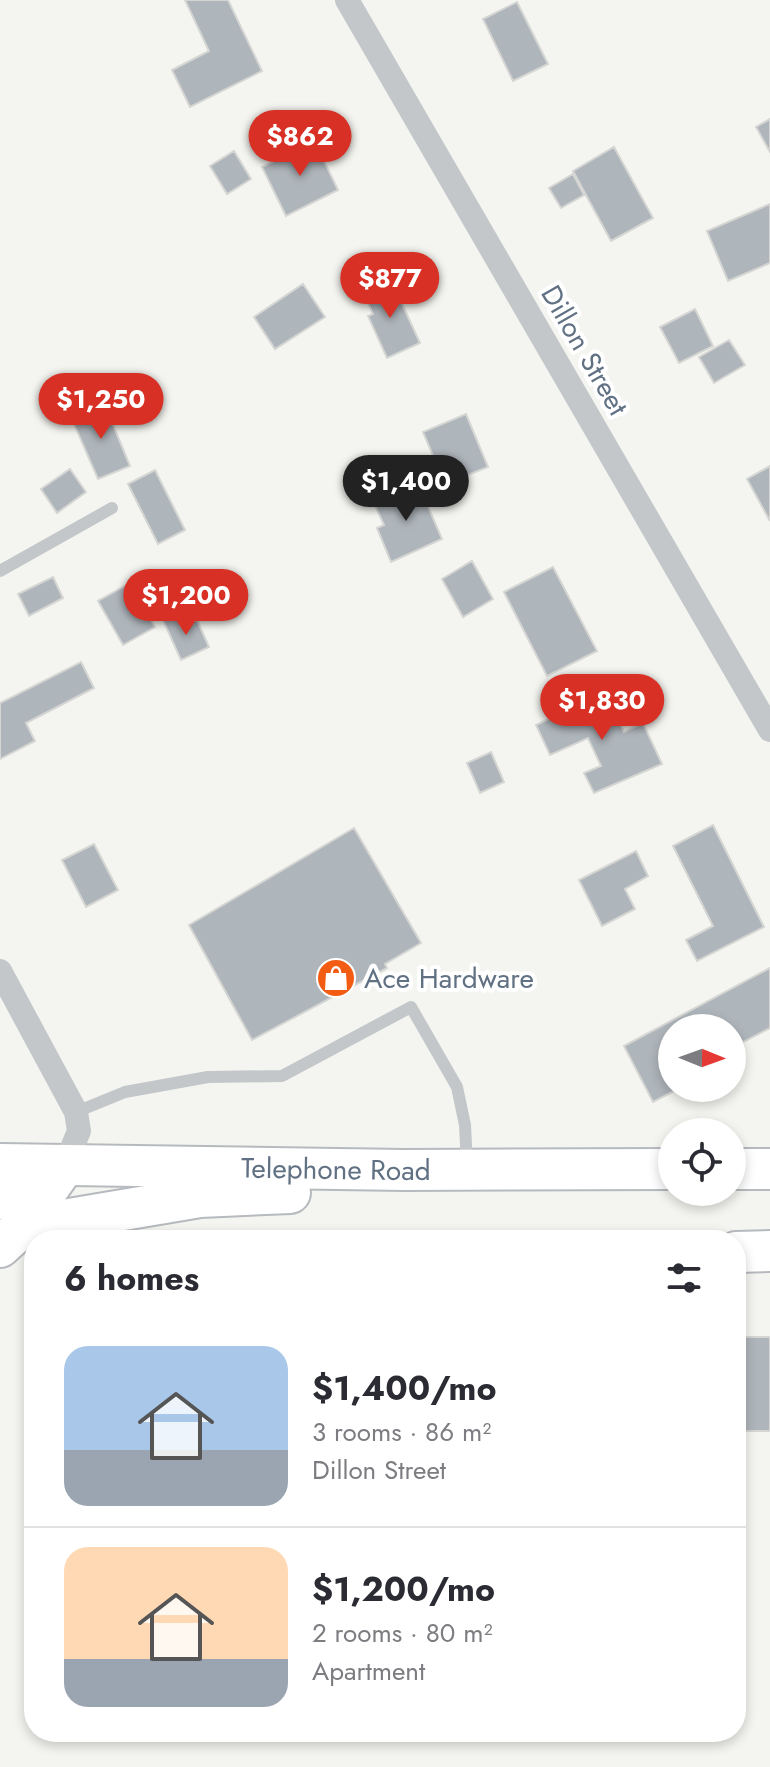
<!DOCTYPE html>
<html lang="en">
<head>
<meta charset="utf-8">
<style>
  :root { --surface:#fff; --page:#f2f2f3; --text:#2b2b33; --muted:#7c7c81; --line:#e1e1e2; --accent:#d93025 }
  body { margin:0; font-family:Jost,sans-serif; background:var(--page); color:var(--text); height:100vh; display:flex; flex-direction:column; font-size:30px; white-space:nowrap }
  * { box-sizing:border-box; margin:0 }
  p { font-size:26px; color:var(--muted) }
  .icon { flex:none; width:44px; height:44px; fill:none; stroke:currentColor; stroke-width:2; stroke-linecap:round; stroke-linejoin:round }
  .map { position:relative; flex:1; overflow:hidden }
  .drawer { position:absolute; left:24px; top:1230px; width:722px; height:512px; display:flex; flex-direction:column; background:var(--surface); border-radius:32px; box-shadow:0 4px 12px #0003 }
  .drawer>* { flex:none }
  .needle { width:52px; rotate:91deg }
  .fabs { position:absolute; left:658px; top:1014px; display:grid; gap:16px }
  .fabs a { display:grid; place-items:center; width:88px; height:88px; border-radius:50%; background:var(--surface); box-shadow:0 4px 12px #0003; font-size:40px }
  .price { position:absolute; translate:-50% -68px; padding:0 18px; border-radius:28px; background:var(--accent); color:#fff; font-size:26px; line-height:52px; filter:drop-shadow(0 2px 4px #0008) }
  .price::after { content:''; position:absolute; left:50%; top:48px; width:24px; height:18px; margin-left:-12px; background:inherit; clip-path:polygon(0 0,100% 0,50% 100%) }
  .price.current { background:#222; color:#fff }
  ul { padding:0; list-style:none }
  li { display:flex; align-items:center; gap:24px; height:200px; padding:0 40px }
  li+li { border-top:2px solid var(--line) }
  li span { display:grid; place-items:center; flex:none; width:224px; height:160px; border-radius:24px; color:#555 }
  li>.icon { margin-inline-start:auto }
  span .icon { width:96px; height:96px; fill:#fffc; stroke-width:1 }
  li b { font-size:34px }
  h2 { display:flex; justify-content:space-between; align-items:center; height:96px; padding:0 40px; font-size:34px }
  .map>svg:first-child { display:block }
</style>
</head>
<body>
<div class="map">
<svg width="770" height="1767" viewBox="0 0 770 1767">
  <rect width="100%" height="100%" fill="#f4f5f0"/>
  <path fill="#aeb5bb" stroke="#d5d6d3" stroke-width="2" d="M185 0H228L262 71 190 107 172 70 209 51Z
    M517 2 548 64 513 81 483 19Z
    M770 119V152L756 127Z
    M314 140 338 190 286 216 262 167Z
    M614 147 653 218 611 241 573 171Z
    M234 151 251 179 227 194 210 166Z
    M573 174 584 195 561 208 549 188Z
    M770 204V263L728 281 707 231Z
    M391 280 420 343 387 358 368 316 373 314 363 292Z
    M303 284 325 317 275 349 254 317Z
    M695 309 713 346 679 363 660 327Z
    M729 340 745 365 714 383 699 357Z
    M104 403 130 466 98 479 71 417Z
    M466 414 488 467 445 484 423 432Z
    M770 466V521L747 479Z
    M70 469 86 492 57 513 41 489Z
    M155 470 185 530 158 544 128 484Z
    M418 483 442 539 391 562 377 528 384 525 374 503Z
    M472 561 493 599 463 617 442 579Z
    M553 567 597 651 547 676 504 592Z
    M53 577 63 598 29 616 18 594Z
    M130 583 155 627 123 645 98 601Z
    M176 615 181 627 197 620 209 647 181 660 163 620Z
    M81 662 94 688 26 723 35 741 0 759V703Z
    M605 692 624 732 643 723 662 764 594 793 584 773 601 766 588 738 550 755 536 725Z
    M491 752 504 782 480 793 467 763Z
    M713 825 764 927 697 961 686 940 713 926 673 846Z
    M354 828 421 943 385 964 387 968 252 1040 189 925Z
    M94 844 118 890 86 907 62 860Z
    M636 851 648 876 625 889 635 909 602 926 579 880Z
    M770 968V1028L732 1048V1028H672V1088H680L653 1102 624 1046Z
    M736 1337H770V1431H737Z
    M80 1732H240V1740L80 1738Z"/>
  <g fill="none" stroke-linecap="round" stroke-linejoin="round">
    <g stroke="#b6babe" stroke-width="44">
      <g id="primary">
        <path id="s1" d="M0 1164 404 1170 672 1169"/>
        <path d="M732 1169H770"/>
        <path d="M0 1199 48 1189 65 1165"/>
        <path d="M0 1247 22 1227 200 1197 290 1193"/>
        <path d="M736 1252 770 1251"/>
      </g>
    </g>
    <path stroke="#c3c7ca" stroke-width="12" d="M0 571 112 508
      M76 1112 125 1092 208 1077 282 1076 411 1007 457 1087 465 1125 467 1165"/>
    <path stroke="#c3c7ca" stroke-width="24" d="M347 0 770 730
      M0 971 76 1112 79 1131 65 1165"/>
    <use href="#primary" stroke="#fff" stroke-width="40"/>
  </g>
  <defs>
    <g id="shop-disc" transform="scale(2)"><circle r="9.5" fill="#f25c13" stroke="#fff"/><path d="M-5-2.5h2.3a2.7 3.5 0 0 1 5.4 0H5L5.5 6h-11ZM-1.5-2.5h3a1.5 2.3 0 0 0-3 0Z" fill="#fff"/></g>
  </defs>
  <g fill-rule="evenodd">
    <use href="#shop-disc" x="336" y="978"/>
  </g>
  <g text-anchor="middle" stroke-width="8" stroke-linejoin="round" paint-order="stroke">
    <g font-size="28" fill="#617184" stroke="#fff">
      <text transform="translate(585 350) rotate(60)" y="10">Dillon Street</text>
      <text dy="10" stroke="none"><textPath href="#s1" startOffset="336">Telephone Road</textPath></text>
    </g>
    <g font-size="28" fill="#617184" stroke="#fff" text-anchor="start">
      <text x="364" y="988">Ace Hardware</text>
    </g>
  </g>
</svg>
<div class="fabs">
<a><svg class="needle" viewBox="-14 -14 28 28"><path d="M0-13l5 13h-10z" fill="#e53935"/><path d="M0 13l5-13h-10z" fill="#7c7c81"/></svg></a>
<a><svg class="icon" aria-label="locate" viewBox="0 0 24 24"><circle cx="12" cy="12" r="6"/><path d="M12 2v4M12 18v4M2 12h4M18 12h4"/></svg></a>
</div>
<b class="price" style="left:300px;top:178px">$862</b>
<b class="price" style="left:390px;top:320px">$877</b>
<b class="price" style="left:101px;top:441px">$1,250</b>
<b class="price current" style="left:406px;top:523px">$1,400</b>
<b class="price" style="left:186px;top:637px">$1,200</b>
<b class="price" style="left:602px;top:742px">$1,830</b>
<section class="drawer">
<h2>6 homes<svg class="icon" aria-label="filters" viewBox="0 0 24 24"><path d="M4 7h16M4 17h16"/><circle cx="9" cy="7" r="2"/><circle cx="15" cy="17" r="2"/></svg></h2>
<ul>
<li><span style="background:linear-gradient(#a9c7e8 65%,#9aa5b1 0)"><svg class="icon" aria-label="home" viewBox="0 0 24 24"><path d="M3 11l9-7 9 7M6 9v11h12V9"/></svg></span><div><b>$1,400/mo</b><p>3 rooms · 86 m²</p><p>Dillon Street</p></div></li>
<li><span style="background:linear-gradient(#ffd9b3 70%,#9aa5b1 0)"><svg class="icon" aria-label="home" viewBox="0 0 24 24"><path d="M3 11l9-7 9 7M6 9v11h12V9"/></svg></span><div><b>$1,200/mo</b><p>2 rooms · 80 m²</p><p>Apartment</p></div></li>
</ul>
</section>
</div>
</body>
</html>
